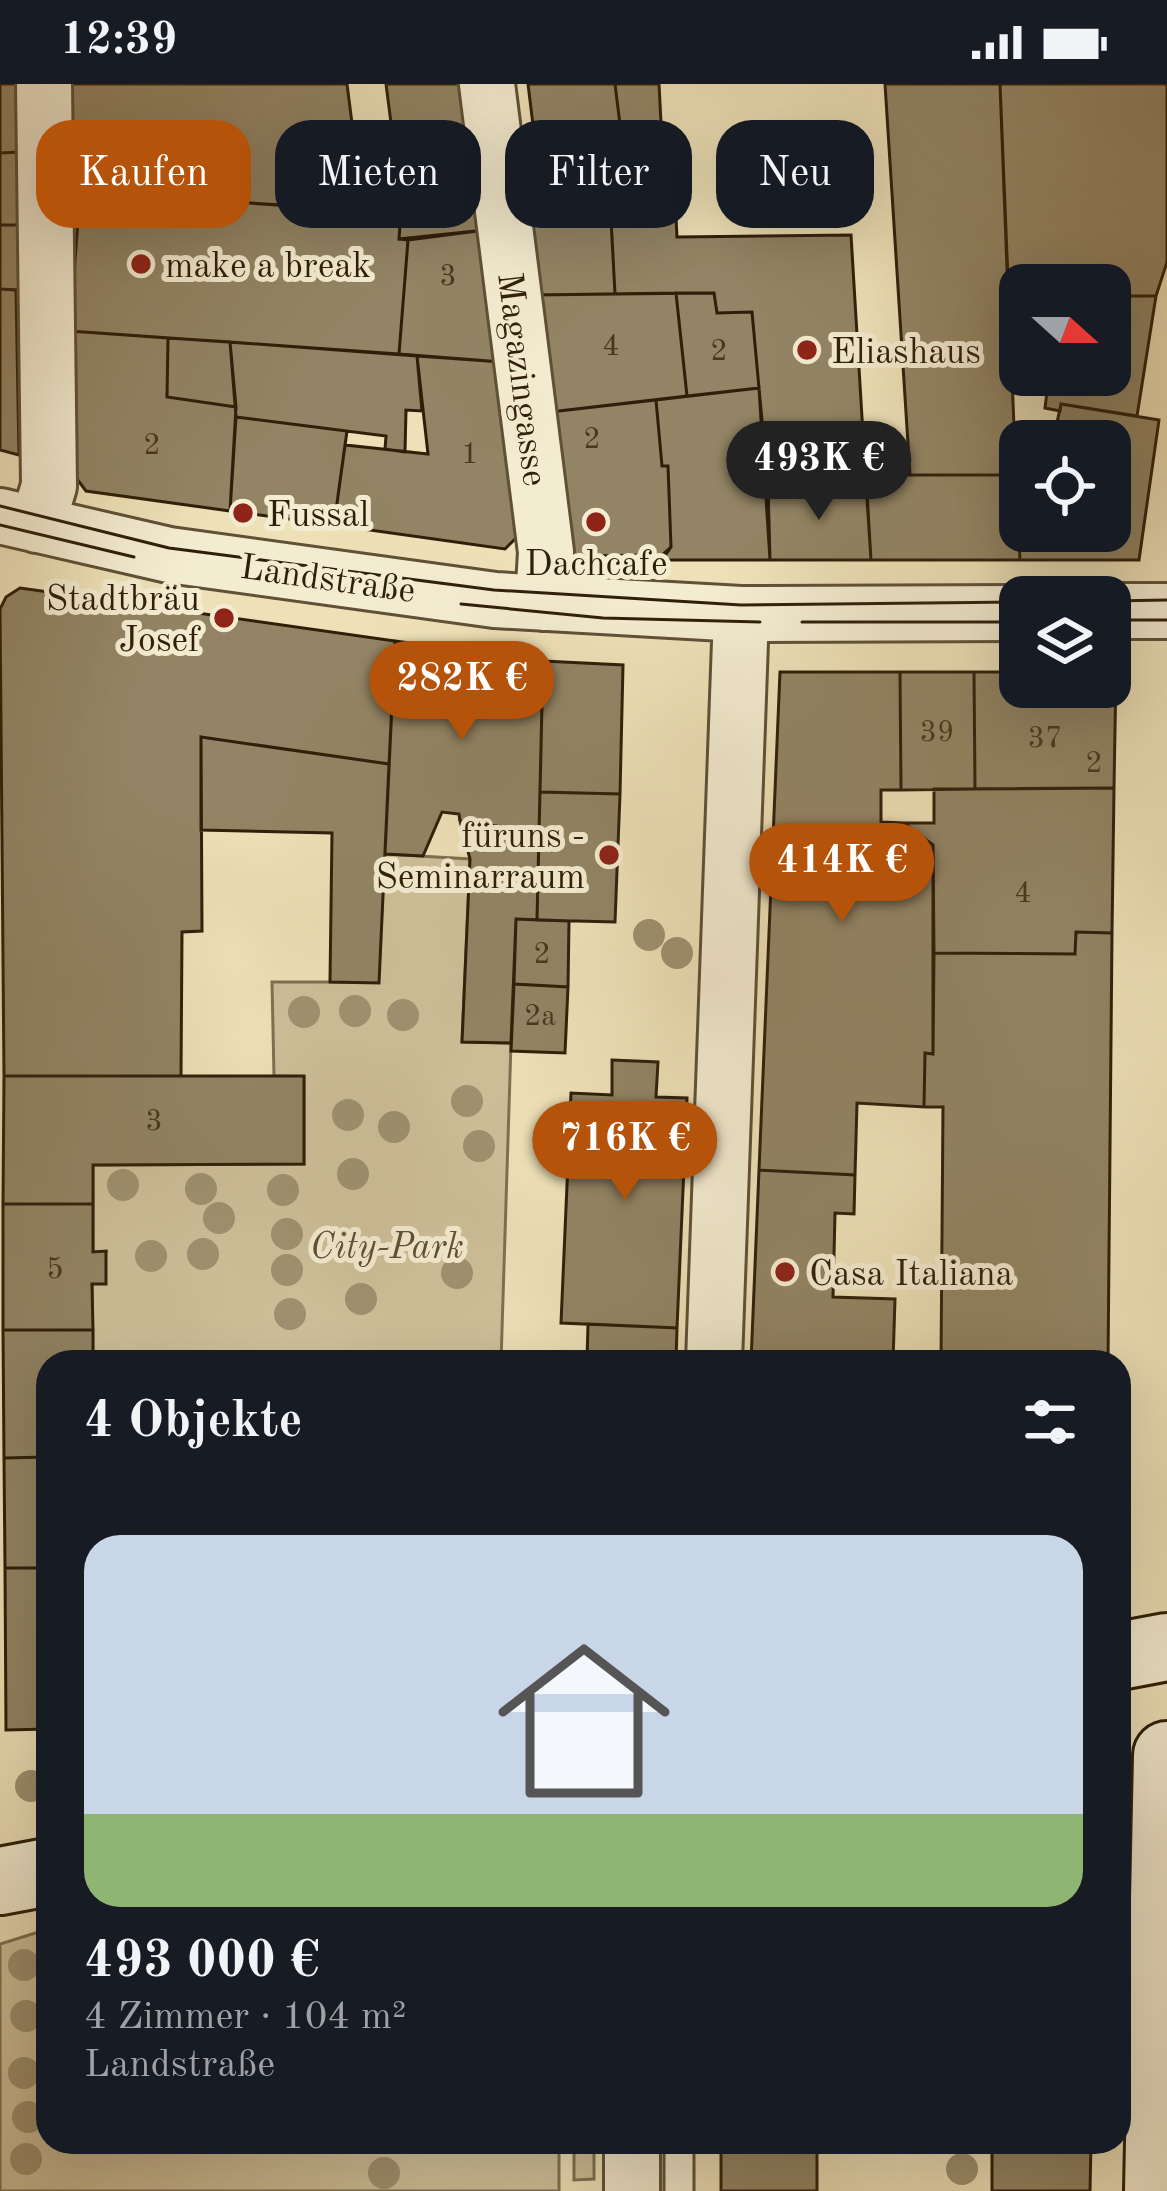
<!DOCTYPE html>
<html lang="de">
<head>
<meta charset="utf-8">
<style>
  :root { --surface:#171b24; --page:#242831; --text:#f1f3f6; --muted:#9ea1a6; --accent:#b45309 }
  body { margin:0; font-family:"Old Standard TT",serif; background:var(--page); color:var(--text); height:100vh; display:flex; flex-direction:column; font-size:45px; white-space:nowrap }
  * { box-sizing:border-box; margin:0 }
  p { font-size:39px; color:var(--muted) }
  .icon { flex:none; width:66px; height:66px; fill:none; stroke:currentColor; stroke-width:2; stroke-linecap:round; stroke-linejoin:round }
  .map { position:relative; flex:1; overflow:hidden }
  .details { position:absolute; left:36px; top:1266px; width:1095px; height:804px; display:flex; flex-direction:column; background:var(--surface); border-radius:36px; box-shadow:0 12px 48px #0002 }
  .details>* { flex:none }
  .guide { position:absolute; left:36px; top:36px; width:1095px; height:108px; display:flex; gap:24px }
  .needle { width:78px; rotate:111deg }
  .controls { position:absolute; left:999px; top:180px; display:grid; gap:24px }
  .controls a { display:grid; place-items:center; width:132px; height:132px; border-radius:24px; background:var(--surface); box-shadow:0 12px 48px #0002; font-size:60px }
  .price { position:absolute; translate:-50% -102px; padding:0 27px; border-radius:42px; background:var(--accent); color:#fff; font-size:39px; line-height:78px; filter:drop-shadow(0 3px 6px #0008) }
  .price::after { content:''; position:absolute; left:50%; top:72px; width:36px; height:27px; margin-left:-18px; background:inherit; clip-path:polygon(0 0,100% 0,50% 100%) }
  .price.active { background:#222; color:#fff }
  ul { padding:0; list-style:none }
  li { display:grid; align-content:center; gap:24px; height:636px; padding:0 48px }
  li span { display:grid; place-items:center; height:372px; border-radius:36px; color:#555 }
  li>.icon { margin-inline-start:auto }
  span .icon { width:216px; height:216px; fill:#fffc; stroke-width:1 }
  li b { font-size:51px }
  h2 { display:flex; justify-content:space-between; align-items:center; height:144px; padding:0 48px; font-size:51px }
  .chip { padding:0 42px; border-radius:36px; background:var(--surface); box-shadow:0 12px 48px #0002; font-size:42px; line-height:108px }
  .chip.active { background:var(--accent); color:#fff }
  .status { display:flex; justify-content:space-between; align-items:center; height:84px; padding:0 60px; background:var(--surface); direction:ltr }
  .status svg { height:33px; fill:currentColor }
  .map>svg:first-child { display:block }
</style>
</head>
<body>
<div class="status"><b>12:39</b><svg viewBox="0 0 49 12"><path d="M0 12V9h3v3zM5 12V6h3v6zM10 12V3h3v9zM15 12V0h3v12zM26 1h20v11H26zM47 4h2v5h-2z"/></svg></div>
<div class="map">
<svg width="1167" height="2107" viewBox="0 0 1167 2107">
  <rect width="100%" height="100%" fill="#eee1b8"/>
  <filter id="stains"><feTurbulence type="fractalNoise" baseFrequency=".00167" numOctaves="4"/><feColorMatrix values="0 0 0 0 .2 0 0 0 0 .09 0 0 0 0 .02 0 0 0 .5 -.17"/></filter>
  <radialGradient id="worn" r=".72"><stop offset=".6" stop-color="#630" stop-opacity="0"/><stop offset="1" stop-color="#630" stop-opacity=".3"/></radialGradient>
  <path fill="#cec09a" stroke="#7e7052" stroke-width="3" d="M385 770 470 775 462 958 511 959 501 1278H93L92 1200 106 1168H93V1081L304 1080V993L274 992 272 898H378Z
    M48 1845V2058L559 2061V2107H0V1860Z
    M574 2058H594V2095L574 2096Z"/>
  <path fill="#928464" stroke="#2f1f0a" stroke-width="3" d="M0 0H20V68L0 69Z
    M71 0H347L363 126 73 108Z
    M386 0H467L473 52 394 62Z
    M528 0H615L627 97 540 98Z
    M615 0H659L664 97H627Z
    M885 0H1000L1016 391H910Z
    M1000 0H1167V178L1156 212H1110V201H1020V212H1008Z
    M473 52 485 146 399 155 401 129 394 62Z
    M20 68V141H0V69Z
    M674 96 677 153 851 151 866 400 768 402 752 228 717 229 714 209 615 210 609 97Z
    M609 97 615 210 535 211 520 99Z
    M80 108 401 129 399 155 408 156 399 270 70 247Z
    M0 141H20L21 206 0 205Z
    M485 146 502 278 399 270 408 156Z
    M0 205 16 206 19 371 0 366Z
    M676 209 687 312 550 328 535 211Z
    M676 209H714L717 229 752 228 759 304 687 312Z
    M1008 212H1020V252L1010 251Z
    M1110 212H1156L1137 332 1061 320 1060 327 1045 324 1049 291H1110Z
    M70 247 168 254 167 313 236 323 230 427 86 407 71 387Z
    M168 254 230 258 236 323 167 313Z
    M230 258 417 272 422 327 406 326 405 368 385 365 386 352 236 333Z
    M417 272 502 278 523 447 505 465 334 441 345 361 428 370Z
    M759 304 770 476H662L671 463 668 382H662L656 316Z
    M656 316 662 382H668L671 463 662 471 577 472 568 462 550 328Z
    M1061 320 1159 336 1139 476H1020L1015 368 1020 367V447H1110V357H1053Z
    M236 333 347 347 334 441 230 427Z
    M866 391H1016L1020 476H871Z
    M866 400 871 476H770L768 402Z
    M20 504 395 557 389 680 201 653 202 847 182 848 181 992H4L0 525 6 513Z
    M395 557 543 577 539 748 460 737 459 730 442 728 423 772 385 770Z
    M543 577 623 581 620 710 540 708Z
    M780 588H900L901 706H881V738L904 739 933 761V970L925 969 924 1023 857 1019 855 1091 759 1086Z
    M900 588H974L975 705 901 706Z
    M974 588H1020V603H1110V588H1116L1114 704 975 705Z
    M201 653 389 680 379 899 330 898 332 749 201 746Z
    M1114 704 1112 849 1076 848 1075 870 934 869 933 761 904 739H934V705Z
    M540 708 620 710 615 838 537 836Z
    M460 737 539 748 537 836 516 835 511 959 462 958 470 775Z
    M516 835 569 837 568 903 514 900Z
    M1076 848 1112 849 1108 1278H941L943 1023H924L925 969 933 970 934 869 1075 870Z
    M514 900 568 903 565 969 511 967Z
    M612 976 658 978 656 1013 687 1014 677 1244 561 1239 571 1009 612 1011Z
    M4 992H304V1080L93 1081V1120H3Z
    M759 1086 855 1091 854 1130 835 1129 833 1213 895 1215 893 1278H751Z
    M3 1120H93V1168L106 1167V1200H92L93 1246H3Z
    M588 1240 677 1244 676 1278H587Z
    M3 1246H93V1278H48V1373L4 1374Z
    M48 1373V1484H5L4 1374Z
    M5 1484H48V1645L6 1646Z
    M1119 1866H1120V2000H1119Z
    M721 2058H817V2107H721Z
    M992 2058H1091L1090 2107H992Z"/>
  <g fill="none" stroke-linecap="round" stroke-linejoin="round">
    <g stroke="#5f5036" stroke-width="33">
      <path id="lane" d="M679 2058V2107"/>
    </g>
    <g stroke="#5f5036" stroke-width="60">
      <path id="street" d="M487 0 546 468 543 519
        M0 432 169 471 495 516 741 530 1020 529
        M37 441 49 402 44 0
        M1110 527H1167
        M714 1278 741 530
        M632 2058V2107"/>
    </g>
    <g stroke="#2f1f0a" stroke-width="72">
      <path id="secondary" d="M1119 1572 1167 1563
        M0 1797 48 1788
        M1158 2107 1167 1671"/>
    </g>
    <use href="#lane" stroke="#f4ecd1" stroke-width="27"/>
    <use href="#street" stroke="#f4ecd1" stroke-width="54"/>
    <use href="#secondary" stroke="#f4ecd1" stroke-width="66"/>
    <path stroke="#2f1f0a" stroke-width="3" d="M0 422 169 464 494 506 741 521 1020 518
      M0 441 134 473
      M1110 517 1167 516
      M461 520 603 534 760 538
      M1110 536H1167
      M802 538H1020"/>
  </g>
  <g fill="#9f9170">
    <circle cx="649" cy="851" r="16"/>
    <circle cx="677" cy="869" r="16"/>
    <circle cx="355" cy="927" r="16"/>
    <circle cx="304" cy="928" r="16"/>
    <circle cx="403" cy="931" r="16"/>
    <circle cx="467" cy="1017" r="16"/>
    <circle cx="348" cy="1031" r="16"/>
    <circle cx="394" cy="1043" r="16"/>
    <circle cx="479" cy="1062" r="16"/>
    <circle cx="353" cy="1090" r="16"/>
    <circle cx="123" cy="1101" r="16"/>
    <circle cx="201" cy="1105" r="16"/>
    <circle cx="283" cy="1106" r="16"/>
    <circle cx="219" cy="1134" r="16"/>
    <circle cx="287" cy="1150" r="16"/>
    <circle cx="203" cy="1170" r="16"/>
    <circle cx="151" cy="1172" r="16"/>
    <circle cx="287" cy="1186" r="16"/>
    <circle cx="457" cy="1189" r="16"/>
    <circle cx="361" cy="1215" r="16"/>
    <circle cx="290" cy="1230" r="16"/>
    <circle cx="31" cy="1702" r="16"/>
    <circle cx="24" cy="1881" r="16"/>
    <circle cx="26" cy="1932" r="16"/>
    <circle cx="24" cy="1989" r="16"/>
    <circle cx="28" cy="2033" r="16"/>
    <circle cx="26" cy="2075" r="16"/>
    <circle cx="962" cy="2085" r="16"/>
    <circle cx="384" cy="2089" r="16"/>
  </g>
  <g fill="#8f2418" stroke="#f4ecd1" stroke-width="4.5">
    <circle cx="141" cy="180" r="12"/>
    <circle cx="807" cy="266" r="12"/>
    <circle cx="243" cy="429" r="12"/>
    <circle cx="596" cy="438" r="12"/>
    <circle cx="224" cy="534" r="12"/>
    <circle cx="609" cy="771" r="12"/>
    <circle cx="785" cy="1188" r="12"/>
  </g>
  <g text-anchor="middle" stroke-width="10" stroke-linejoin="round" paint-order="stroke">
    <g font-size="30" fill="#483820">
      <text x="448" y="201">3</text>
      <text x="611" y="271">4</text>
      <text x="719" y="276">2</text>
      <text x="592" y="364">2</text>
      <text x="152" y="370">2</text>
      <text x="470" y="379">1</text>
      <text x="937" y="657">39</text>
      <text x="1045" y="663">37</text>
      <text x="1094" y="688">2</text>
      <text x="1023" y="818">4</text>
      <text x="542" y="879">2</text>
      <text x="540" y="941">2a</text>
      <text x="154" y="1046">3</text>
      <text x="55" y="1194">5</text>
    </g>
    <g font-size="36" fill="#2f1f0a" stroke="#f4ecd1" text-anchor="start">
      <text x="165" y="193">make a break</text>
      <text x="831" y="279">Eliashaus</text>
      <text x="267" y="442">Fussal</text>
      <text x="596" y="491" text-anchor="middle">Dachcafe</text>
      <text x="200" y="526" text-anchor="end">Stadtbräu<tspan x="200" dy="41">Josef</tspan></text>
      <text x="585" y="763" text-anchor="end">füruns -<tspan x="585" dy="41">Seminarraum</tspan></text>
      <text x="809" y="1201">Casa Italiana</text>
    </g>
    <g font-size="36" fill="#2f1f0a" stroke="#f4ecd1">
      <text transform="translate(524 295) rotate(83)" y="13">Magazingasse</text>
      <text transform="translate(328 493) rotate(8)" y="13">Landstraße</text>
    </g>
    <g font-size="36" font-style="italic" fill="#5f4f35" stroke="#f4ecd1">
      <text x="387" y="1174">City-Park</text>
    </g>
  </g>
  <rect width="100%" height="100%" filter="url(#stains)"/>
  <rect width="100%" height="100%" fill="url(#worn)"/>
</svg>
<div class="controls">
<a><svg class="needle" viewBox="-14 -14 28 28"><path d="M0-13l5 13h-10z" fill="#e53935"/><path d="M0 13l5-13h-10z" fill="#9ea1a6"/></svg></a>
<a><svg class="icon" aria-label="locate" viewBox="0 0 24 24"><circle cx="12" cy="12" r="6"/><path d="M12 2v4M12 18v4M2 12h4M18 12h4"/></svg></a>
<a><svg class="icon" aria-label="layers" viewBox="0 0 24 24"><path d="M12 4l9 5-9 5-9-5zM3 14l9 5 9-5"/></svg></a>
</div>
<b class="price active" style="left:819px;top:439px">493K €</b>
<b class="price" style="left:462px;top:659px">282K €</b>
<b class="price" style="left:842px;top:841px">414K €</b>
<b class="price" style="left:625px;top:1119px">716K €</b>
<div class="guide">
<a class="chip active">Kaufen</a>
<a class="chip">Mieten</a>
<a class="chip">Filter</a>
<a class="chip">Neu</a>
</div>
<section class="details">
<h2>4 Objekte<svg class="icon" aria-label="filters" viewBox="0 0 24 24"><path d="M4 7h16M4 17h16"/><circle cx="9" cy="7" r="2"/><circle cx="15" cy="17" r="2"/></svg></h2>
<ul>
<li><span style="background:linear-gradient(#c9d6e8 75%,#8fb573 0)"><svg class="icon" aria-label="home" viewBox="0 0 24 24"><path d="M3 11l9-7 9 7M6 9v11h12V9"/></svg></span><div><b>493 000 €</b><p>4 Zimmer · 104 m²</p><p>Landstraße</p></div></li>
</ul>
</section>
</div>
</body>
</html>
